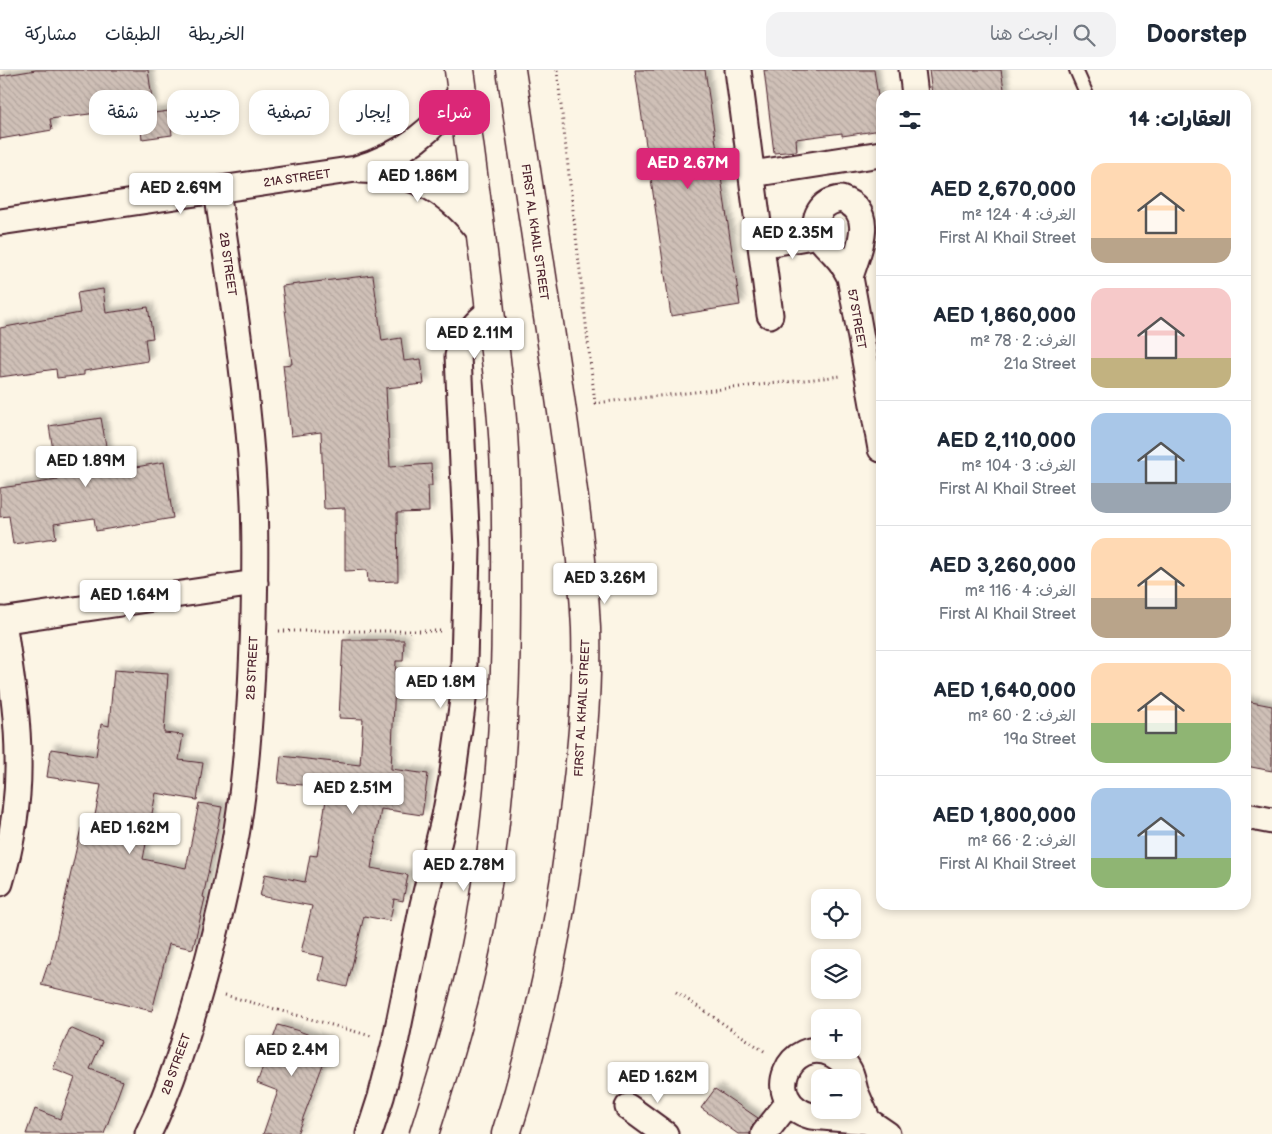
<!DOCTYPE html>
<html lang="ar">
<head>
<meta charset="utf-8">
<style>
  :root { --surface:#fff; --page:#f2f2f3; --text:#1f2937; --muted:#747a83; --line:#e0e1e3; --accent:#db2777 }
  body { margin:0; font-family:"Balsamiq Sans","Playpen Sans Arabic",sans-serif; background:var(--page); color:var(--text); direction:rtl; height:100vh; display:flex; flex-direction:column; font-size:19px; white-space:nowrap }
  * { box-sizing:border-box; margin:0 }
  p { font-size:16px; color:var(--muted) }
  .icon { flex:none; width:28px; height:28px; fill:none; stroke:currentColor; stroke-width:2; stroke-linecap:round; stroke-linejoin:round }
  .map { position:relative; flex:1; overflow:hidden; direction:ltr }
  .drawer { position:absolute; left:876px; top:20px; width:375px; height:820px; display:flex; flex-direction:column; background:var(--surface); border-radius:15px; box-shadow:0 2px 8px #0003; direction:rtl }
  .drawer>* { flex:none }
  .guide { position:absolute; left:15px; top:20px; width:475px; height:45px; direction:rtl; display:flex; gap:10px }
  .fabs { position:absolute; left:811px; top:819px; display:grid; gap:10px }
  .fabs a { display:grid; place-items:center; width:50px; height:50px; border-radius:10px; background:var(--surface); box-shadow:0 2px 8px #0003; font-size:25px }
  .price { position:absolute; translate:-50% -42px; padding:0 11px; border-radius:5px; background:#fff; color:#222; font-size:16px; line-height:32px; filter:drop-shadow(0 1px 2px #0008) }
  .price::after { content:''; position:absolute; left:50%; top:30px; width:15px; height:11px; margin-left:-8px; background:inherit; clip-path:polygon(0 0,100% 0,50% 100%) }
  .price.selected { background:var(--accent); color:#fff }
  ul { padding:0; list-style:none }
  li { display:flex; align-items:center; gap:15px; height:125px; padding:0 20px }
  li+li { border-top:1px solid var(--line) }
  li span { display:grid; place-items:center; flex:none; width:140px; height:100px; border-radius:15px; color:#555 }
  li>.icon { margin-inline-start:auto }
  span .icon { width:60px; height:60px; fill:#fffc; stroke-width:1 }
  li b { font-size:21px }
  h2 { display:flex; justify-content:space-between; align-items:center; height:60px; padding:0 20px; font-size:21px }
  .pill { padding:0 18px; border-radius:15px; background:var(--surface); box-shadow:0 2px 8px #0003; font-size:18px; line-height:45px }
  .pill.selected { background:var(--accent); color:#fff }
  header { display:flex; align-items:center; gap:30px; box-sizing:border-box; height:70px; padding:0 25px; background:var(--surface); border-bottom:1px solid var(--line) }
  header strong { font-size:24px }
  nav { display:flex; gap:28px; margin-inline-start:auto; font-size:18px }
  .search { width:350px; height:45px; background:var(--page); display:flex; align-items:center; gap:12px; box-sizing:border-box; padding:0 18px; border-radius:15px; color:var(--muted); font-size:19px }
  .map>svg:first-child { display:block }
</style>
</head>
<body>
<header>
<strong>Doorstep</strong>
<div class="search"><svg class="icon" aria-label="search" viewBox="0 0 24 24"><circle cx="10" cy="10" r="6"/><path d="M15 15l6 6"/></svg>ابحث هنا</div>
<nav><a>الخريطة</a><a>الطبقات</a><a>مشاركة</a></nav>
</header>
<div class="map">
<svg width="1272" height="1064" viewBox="0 0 1272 1064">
  <defs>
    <pattern id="building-back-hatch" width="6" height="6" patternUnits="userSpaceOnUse" patternTransform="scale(1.25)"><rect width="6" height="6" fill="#cfc0b7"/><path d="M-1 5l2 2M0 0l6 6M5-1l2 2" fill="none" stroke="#b3a59e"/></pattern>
    <filter id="shadow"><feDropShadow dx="4.5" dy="-4.5" stdDeviation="2.5" flood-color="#0004"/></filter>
  </defs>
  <rect width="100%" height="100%" fill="#fcf5e5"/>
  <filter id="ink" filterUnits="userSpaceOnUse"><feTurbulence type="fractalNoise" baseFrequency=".02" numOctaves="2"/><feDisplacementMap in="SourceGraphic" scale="10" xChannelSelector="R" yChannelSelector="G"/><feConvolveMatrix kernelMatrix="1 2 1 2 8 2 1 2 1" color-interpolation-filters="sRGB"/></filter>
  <g filter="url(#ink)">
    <path fill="url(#building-back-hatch)" stroke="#4a1f2b" filter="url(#shadow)" d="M36 0H148L153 36 50 49 52 60 0 69V6Z
      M635 0H705L740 235 671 246Z
      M764 0H874L881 47V60L842 66V63L796 69 797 81 774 83Z
      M929 0H1001L1005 25H932Z
      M169 41 172 65 142 69 139 45Z
      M373 205 382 271 401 268 404 291 421 289 424 314 386 318 390 397 431 394 432 416H428L429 442 397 443 398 511 368 512 367 500 345 501V438L324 439 321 362 291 366 283 295 292 294 282 216Z
      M103 219 106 243 148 237 153 268 145 269 148 291 84 301V305L57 308 56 299 0 307V258L80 243 77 223Z
      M101 348 108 387 123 384 125 399 164 392 173 448 96 461 94 448 54 454 56 468 13 474 9 446 0 447V418L58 410 49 356Z
      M343 570H404L403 591H396L391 699 428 704 422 745 381 739 371 798 408 805 403 831 394 829 390 851 364 846 347 917 319 910 324 887 301 882 312 836 260 826 265 804 305 812 310 785 317 786 328 717 278 713 281 686 360 695 363 649 339 648Z
      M114 600 168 604 164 663 183 665 179 690 203 693 197 730 156 723 143 789 186 798 199 733 222 737 203 827 205 828 193 879 169 874 152 941 41 915 48 894 50 895 81 758 92 760 101 715 47 707 51 679 96 686 101 654 109 656Z
      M1246 631 1272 636V701L1246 696Z
      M278 955 299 961 331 973 297 1064H263L278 1021 257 1013Z
      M70 958 102 972 90 999 123 1011 104 1064H26L35 1039 60 1049 75 1008 53 999Z
      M715 1019 758 1048 752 1056 750 1064H738L701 1038Z"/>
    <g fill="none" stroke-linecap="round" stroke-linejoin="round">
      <g stroke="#4a1f2b" stroke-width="16">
        <path id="lane" d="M1076 0 1087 25"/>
      </g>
      <g stroke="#4a1f2b" stroke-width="29">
        <path id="street" d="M738 0 770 245
          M912 0 915 25
          M361 100C415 102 450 122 482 165
          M752 104 881 84
          M841 129C878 142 858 180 850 207 846 200 843 193 837 187 832 180 823 174 819 166 810 148 822 131 841 129Z
          M0 152 356 99C403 85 434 61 462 21
          M761 175 818 165
          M850 207 881 379
          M0 551 255 513
          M1246 746 1272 751
          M0 813C12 773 19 731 18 688 18 642 9 596 3 550
          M852 1008C849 997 842 989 832 984 790 964 759 1031 811 1046L868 1051 855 1021 852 1009
          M628 1037 665 1064
          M868 1051 887 1064
          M148 1064C172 1015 188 962 203 909 218 853 232 797 240 740 249 676 252 611 254 547 255 502 256 457 253 412 247 314 231 217 217 120
          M369 1064 381 1027 395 973 423 835 445 746 452 709 463 630 467 480 458 286C464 267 473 253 490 242
          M764 1064 789 1032"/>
      </g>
      <g stroke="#4a1f2b" stroke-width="31">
        <path id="secondary" d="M424 1064C444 1002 463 940 476 877 499 763 506 648 506 533 506 482 507 432 504 381 502 334 496 288 490 241 481 161 470 80 459 0
          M506 1064C538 964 559 861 572 757 581 691 588 625 586 558 582 471 568 385 556 300 541 200 526 100 511 0"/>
      </g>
      <path stroke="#4a1f2b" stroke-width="3" stroke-dasharray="1 4" stroke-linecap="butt" d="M557 0 595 333 841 306
        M279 561H440
        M676 922 767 983
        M225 925 371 966"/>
      <use href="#lane" stroke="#fcf5e5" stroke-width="12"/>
      <use href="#street" stroke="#fcf5e5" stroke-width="25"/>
      <use href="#secondary" stroke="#fcf5e5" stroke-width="28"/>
    </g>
  </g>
  <g text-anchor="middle" stroke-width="5" stroke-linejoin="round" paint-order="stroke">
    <g font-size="12" fill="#4a1f2b" stroke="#fcf5e5">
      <text transform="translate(297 108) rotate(-8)" y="4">21A STREET</text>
      <text transform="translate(535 162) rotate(82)" y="4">FIRST AL KHAIL STREET</text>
      <text transform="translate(228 194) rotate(82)" y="4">2B STREET</text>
      <text transform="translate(857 249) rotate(80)" y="4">57 STREET</text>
      <text transform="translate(252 598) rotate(-87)" y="4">2B STREET</text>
      <text transform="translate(582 638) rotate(-87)" y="4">FIRST AL KHAIL STREET</text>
      <text transform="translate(176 994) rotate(-70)" y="4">2B STREET</text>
    </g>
  </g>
</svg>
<div class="fabs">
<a><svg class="icon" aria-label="locate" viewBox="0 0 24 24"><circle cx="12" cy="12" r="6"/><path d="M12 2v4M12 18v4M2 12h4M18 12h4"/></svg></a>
<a><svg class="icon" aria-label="layers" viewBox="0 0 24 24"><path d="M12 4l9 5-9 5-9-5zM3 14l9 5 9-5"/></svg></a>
<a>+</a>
<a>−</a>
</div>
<b class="price selected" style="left:688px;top:120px">AED 2.67M</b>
<b class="price" style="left:418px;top:133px">AED 1.86M</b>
<b class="price" style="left:181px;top:145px">AED 2.69M</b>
<b class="price" style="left:793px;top:190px">AED 2.35M</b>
<b class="price" style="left:475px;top:290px">AED 2.11M</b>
<b class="price" style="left:86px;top:418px">AED 1.89M</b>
<b class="price" style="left:605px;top:535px">AED 3.26M</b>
<b class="price" style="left:130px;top:552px">AED 1.64M</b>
<b class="price" style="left:441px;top:639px">AED 1.8M</b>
<b class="price" style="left:353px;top:745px">AED 2.51M</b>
<b class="price" style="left:130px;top:785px">AED 1.62M</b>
<b class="price" style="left:464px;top:822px">AED 2.78M</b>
<b class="price" style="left:292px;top:1007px">AED 2.4M</b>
<b class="price" style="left:658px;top:1034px">AED 1.62M</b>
<div class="guide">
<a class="pill selected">شراء</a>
<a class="pill">إيجار</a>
<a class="pill">تصفية</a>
<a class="pill">جديد</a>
<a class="pill">شقة</a>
</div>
<section class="drawer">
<h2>العقارات: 14<svg class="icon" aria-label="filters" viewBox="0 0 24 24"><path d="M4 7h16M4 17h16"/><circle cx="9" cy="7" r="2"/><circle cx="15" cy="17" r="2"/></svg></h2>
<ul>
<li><span style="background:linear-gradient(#ffd9b3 75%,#b9a48a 0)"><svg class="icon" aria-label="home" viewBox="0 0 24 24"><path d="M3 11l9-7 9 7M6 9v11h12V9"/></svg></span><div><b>AED 2,670,000</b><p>الغرف: 4 · 124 m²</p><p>First Al Khail Street</p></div></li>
<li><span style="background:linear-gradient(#f6c9c9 70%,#c2b280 0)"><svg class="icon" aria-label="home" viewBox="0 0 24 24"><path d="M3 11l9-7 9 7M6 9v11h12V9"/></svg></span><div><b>AED 1,860,000</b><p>الغرف: 2 · 78 m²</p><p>21a Street</p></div></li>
<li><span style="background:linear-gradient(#a9c7e8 70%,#9aa5b1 0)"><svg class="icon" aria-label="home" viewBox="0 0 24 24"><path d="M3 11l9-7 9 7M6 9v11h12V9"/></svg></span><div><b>AED 2,110,000</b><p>الغرف: 3 · 104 m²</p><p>First Al Khail Street</p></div></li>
<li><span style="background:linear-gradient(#ffd9b3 60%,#b9a48a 0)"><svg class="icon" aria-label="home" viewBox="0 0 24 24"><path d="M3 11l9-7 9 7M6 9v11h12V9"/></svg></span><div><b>AED 3,260,000</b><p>الغرف: 4 · 116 m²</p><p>First Al Khail Street</p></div></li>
<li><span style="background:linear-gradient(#ffd9b3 60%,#8fb573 0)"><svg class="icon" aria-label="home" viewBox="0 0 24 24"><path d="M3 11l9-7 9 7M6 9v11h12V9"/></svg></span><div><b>AED 1,640,000</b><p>الغرف: 2 · 60 m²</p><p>19a Street</p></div></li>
<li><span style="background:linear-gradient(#a9c7e8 70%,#8fb573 0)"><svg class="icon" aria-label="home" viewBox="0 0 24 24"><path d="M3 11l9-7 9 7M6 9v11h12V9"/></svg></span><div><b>AED 1,800,000</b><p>الغرف: 2 · 66 m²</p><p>First Al Khail Street</p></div></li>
</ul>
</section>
</div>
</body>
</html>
